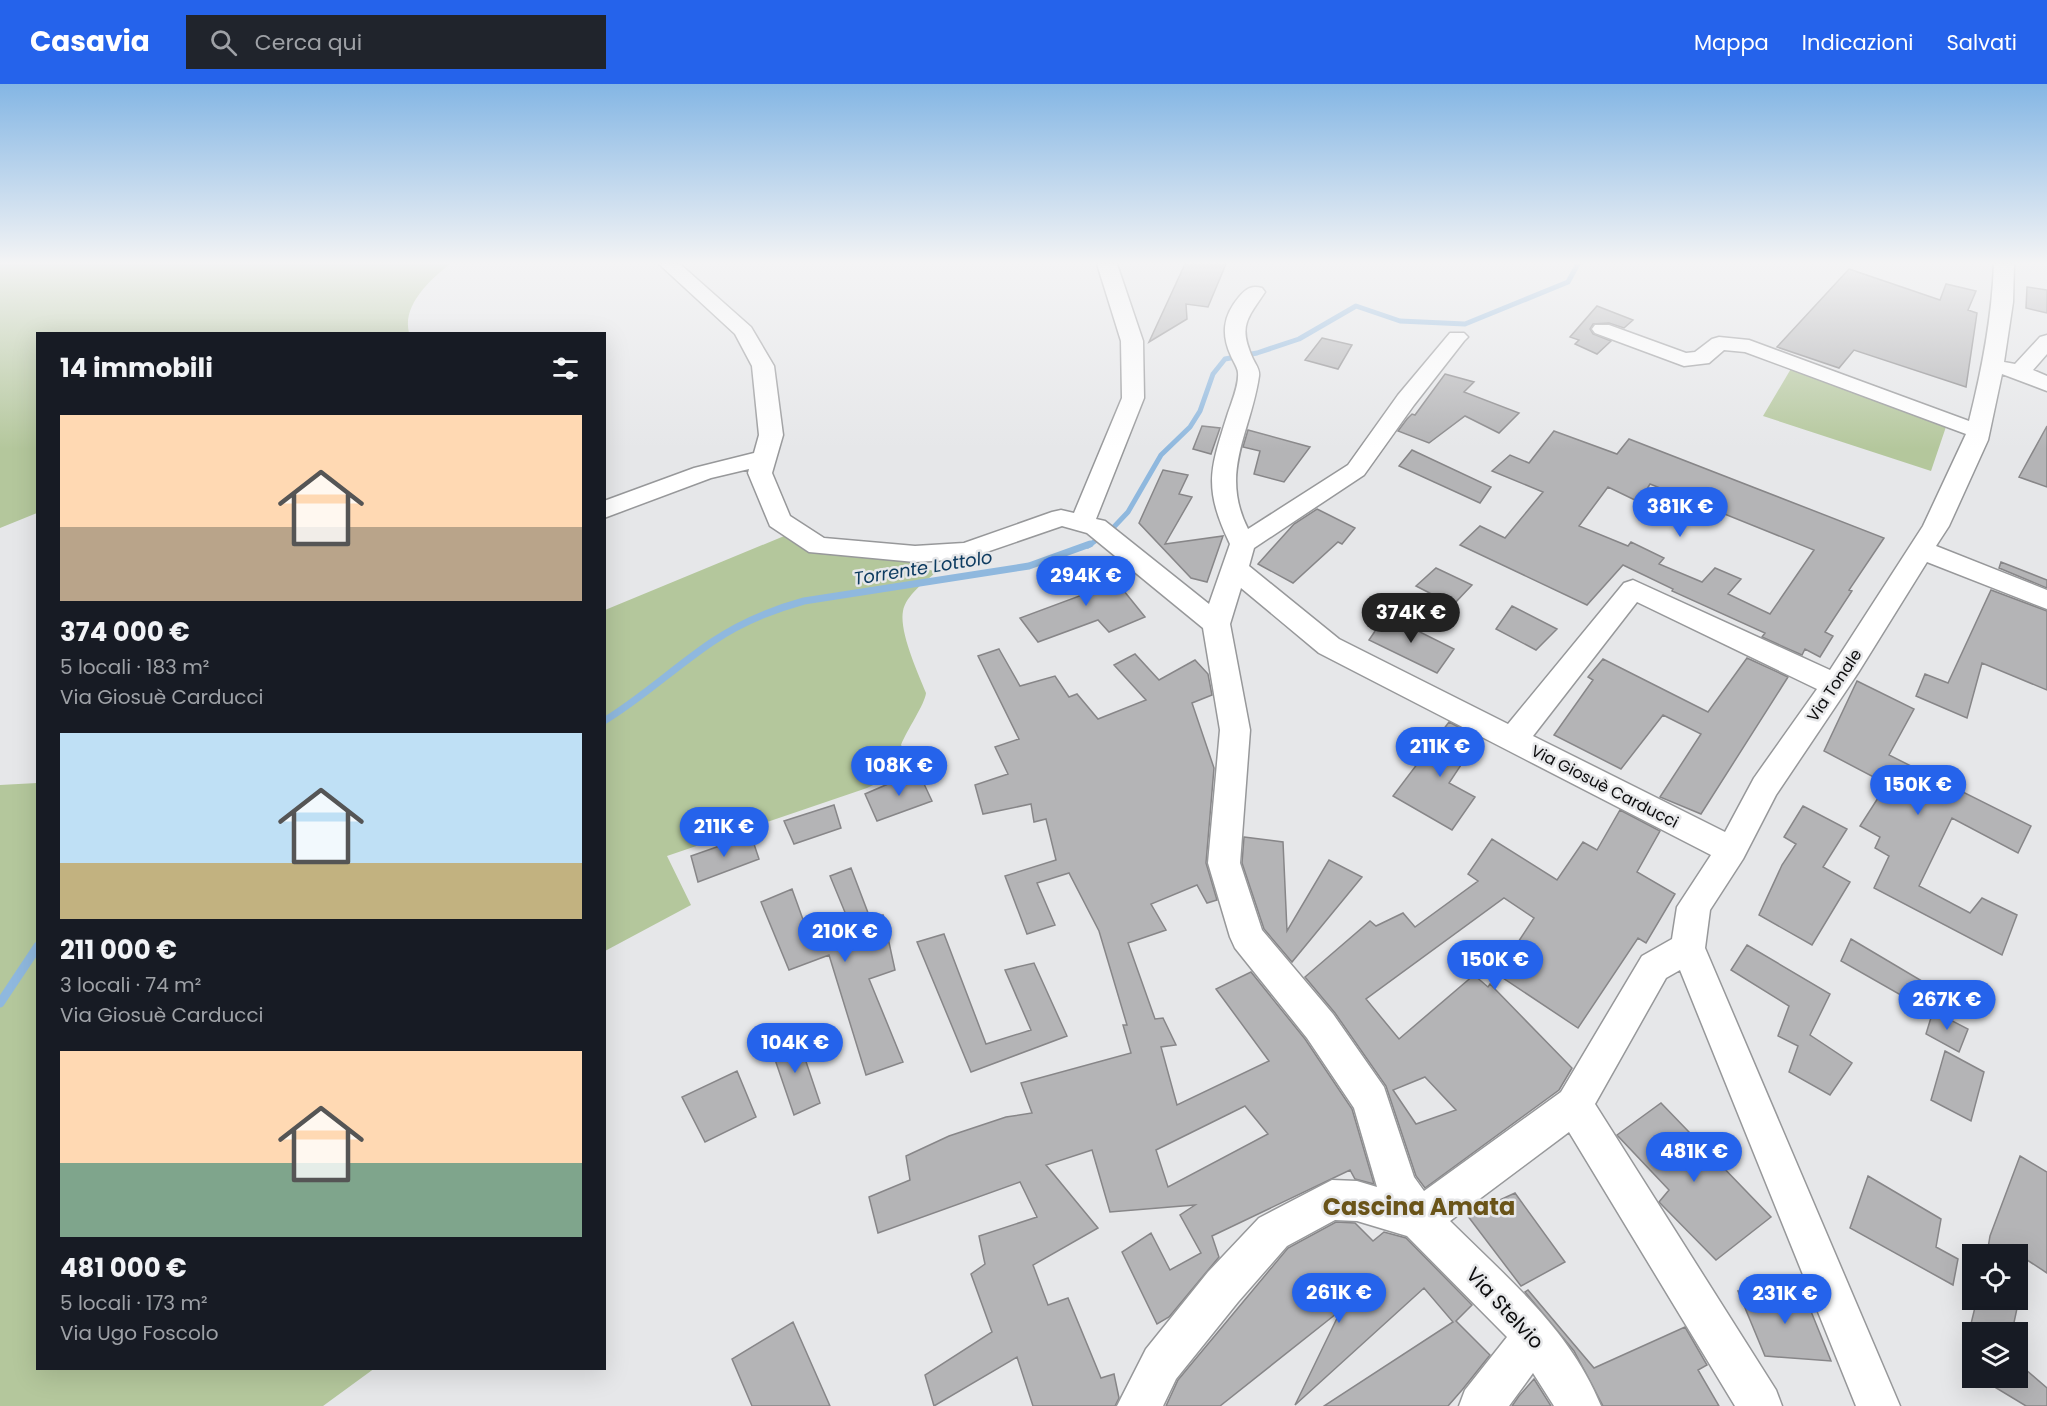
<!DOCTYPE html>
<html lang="it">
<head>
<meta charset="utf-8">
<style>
  :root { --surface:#171b24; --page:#20242c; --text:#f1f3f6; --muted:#9ea1a6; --accent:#2563eb }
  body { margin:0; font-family:Poppins,sans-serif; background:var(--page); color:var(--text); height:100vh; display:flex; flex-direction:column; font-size:22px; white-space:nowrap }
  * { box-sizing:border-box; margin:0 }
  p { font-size:20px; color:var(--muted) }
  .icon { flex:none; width:33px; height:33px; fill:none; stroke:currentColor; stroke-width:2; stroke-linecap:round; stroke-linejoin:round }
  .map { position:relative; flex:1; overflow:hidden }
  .side { position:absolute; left:36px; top:248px; width:570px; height:1038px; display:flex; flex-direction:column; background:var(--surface); border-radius:0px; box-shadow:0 6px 24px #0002 }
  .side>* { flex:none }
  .controls { position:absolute; left:1962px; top:1160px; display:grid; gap:12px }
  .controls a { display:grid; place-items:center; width:66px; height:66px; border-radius:0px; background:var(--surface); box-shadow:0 6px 24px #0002; font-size:30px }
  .price { position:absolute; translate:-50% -51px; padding:0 14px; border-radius:21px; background:var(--accent); color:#fff; font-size:20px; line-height:39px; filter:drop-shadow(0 2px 3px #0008) }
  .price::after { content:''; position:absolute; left:50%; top:36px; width:18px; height:14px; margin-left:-9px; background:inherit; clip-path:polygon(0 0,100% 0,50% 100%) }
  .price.active { background:#222; color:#fff }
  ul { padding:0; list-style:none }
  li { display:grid; align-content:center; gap:12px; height:318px; padding:0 24px }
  li span { display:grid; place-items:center; height:186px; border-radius:0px; color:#555 }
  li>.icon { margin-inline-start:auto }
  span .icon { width:108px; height:108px; fill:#fffc; stroke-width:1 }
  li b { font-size:26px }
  h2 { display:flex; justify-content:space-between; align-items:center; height:72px; padding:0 24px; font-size:26px }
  header { display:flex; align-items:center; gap:36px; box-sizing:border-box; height:84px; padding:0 30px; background:var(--accent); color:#fff }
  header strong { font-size:28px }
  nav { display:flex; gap:33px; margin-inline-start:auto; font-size:21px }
  .search { width:420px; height:54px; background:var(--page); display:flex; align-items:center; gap:15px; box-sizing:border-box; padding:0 21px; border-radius:0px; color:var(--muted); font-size:22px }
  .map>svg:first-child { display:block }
</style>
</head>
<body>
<header>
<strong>Casavia</strong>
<div class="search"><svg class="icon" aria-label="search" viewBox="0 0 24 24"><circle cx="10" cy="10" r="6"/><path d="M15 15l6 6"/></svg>Cerca qui</div>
<nav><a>Mappa</a><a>Indicazioni</a><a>Salvati</a></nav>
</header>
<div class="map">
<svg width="2047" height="1322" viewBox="0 0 2047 1322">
  <rect width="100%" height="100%" fill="#e6e7e9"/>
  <path fill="#b4c79c" d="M0 180H450C430 196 402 221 409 249H38L37 429 0 444Z
    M1792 283 1950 331 1931 387 1763 332Z
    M789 450 876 467 936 488C925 498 906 511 903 527 899 548 918 589 926 609 925 620 907 646 901 661L915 681 867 704 667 772 691 821 605 867V526Z
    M37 699 38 1284H375L323 1322H0V701Z"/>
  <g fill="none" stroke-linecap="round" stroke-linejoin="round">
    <path stroke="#8fb8de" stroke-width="5" d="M1088 462 1111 446 1128 428 1161 371 1190 343 1200 327 1213 290 1225 275 1257 269 1299 255 1356 222 1400 237 1465 240 1568 198 1578 180"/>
    <path stroke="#8fb8de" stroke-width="7" d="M604 637C642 614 675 583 712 558 740 539 771 526 804 517L1029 482 1090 460"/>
    <path stroke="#8fb8de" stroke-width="9" d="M0 919 38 862"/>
  </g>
  <path fill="#b4b4b6" stroke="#878688" stroke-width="1.5" fill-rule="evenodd" d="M1185 180H1226L1208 223 1186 220 1187 235 1149 258Z
    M1849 185 1940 216 1946 200 1976 207 1968 226 1977 229 1966 303 1854 266 1839 284 1777 263Z
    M2027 203 2047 206V229L2026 224Z
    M1597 222 1633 236 1624 244 1609 239 1593 240 1590 245 1593 250 1611 257 1597 270 1575 260 1579 256 1570 253Z
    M1322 254 1352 261 1338 285 1305 276Z
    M1445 290 1474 298 1464 308 1519 329 1499 349 1465 332 1429 359 1398 347 1407 335 1412 330 1415 331Z
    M1202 342 1220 344 1211 370 1193 365Z
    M2047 342V403L2019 393Z
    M1248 346 1310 363 1284 398 1254 390 1260 367 1243 363Z
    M1554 347 1617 370 1629 355 1884 454 1849 506 1852 507 1825 548 1833 552 1820 573 1805 565 1802 571 1762 553 1765 549 1672 507 1673 505 1623 481 1587 521 1460 461 1480 442 1505 454 1543 408 1492 387 1510 371 1529 379ZM1650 400 1814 466 1770 530 1728 510 1741 495 1715 484 1702 498 1659 480 1664 474 1631 458 1628 462 1579 442 1608 403 1639 418Z
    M1412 366 1491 403 1480 419 1399 382Z
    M1163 386 1188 391 1179 410 1192 413 1165 460 1223 452 1207 498 1191 494 1139 439Z
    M1317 425 1355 444 1342 460 1338 458 1293 499 1258 480 1294 440Z
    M2001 478 2047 496V504L1999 484Z
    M1103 481 1145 533 1109 548 1098 536 1038 558 1020 534 1085 510 1071 491Z
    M1436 484 1472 501 1453 521 1416 502Z
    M1991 506 2047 527V606L1982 579 1967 634 1916 612 1925 590 1948 599Z
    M1512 522 1557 545 1536 566 1496 545Z
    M1386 531 1454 565 1437 589 1369 556Z
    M999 565 1020 602 1055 592 1069 613 1077 610 1098 635 1146 616 1114 581 1135 570 1159 596 1195 576 1208 590 1212 611 1192 619 1214 684 1206 779 1217 816 1207 819 1197 801 1151 820 1166 846 1128 859 1155 935 1163 934 1176 961 1161 963 1177 1021 1269 977 1216 905 1251 888 1305 955 1352 1025 1374 1100 1355 1095 1350 1086 1212 1152 1219 1173 1169 1233 1157 1240 1122 1168 1151 1149 1170 1186 1201 1169 1180 1131 1195 1121 1110 1128 1092 1066 1046 1081 1098 1144 1033 1181 1048 1221 1068 1214 1101 1294 1114 1290 1119 1314 1115 1322H1033L1017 1273 934 1322 925 1291 992 1248 971 1190 985 1180 979 1152 1037 1133 1020 1098 878 1149 869 1113 910 1096 906 1072 949 1052 1006 1033 1032 1029 1021 999 1131 969 1123 941H1127L1099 847 1069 789 1037 799 1055 841 1027 850 1005 792 1056 776 1046 735 1034 738 1031 720 983 730 975 701 1008 690 995 663 1019 655 978 572ZM1245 1022 1268 1050 1168 1103 1156 1066Z
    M1747 574 1788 593 1701 730 1660 713 1701 650 1663 631 1621 685 1554 651 1593 596 1588 593 1603 575 1708 628Z
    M1857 597 1914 625 1889 671 2031 742 2018 769 1952 734 1919 802 1970 829 1982 814 2017 831 2002 871 1874 804 1889 772 1875 764 1880 753 1860 742 1887 700 1824 667Z
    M1449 638 1479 654 1449 699 1475 713 1452 746 1393 712Z
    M918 687 932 717 877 737 865 710Z
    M834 721 841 744 794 760 784 737Z
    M1803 722 1847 745 1823 783 1850 798 1812 861 1759 831 1782 781 1796 760 1784 753Z
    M1620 726 1660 747 1637 788 1675 810 1646 859 1638 854 1578 944 1497 890 1534 834 1504 814 1366 915 1399 955 1474 891 1488 903 1490 900 1572 984 1559 1006 1425 1104 1416 1092 1386 1002 1335 929 1305 893 1370 837 1376 842 1403 829 1415 843 1478 797 1468 790 1492 755 1557 796 1583 758 1597 766ZM1425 993 1456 1026 1416 1040 1393 1006Z
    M751 751 759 775 698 798 691 772Z
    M1244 753 1283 758 1287 847 1329 776 1362 793 1292 878 1264 845 1242 779Z
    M851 784 870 834 883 831 895 886 869 895 903 978 866 991 829 871 789 886 761 818 792 805 810 855 849 838 830 792Z
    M944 850 986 960 1031 946 1005 886 1034 879 1067 952 971 988 917 858Z
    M1851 855 1932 903 1920 922 1841 877Z
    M1747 861 1830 910 1810 951 1852 979 1830 1011 1789 988 1798 962 1778 952 1789 922 1731 886Z
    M1933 927 1968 945 1959 968 1926 950Z
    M797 951 820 1019 794 1031 770 961Z
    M1945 967 1984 988 1971 1037 1931 1016Z
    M737 987 756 1033 705 1058 682 1013Z
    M1661 1019 1771 1133 1716 1176 1659 1118 1669 1106 1617 1051Z
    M2020 1072 2047 1088V1189L2018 1170H1987L1990 1152Z
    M1868 1092 1941 1135 1936 1163 1958 1175 1953 1201 1850 1144Z
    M1515 1109 1565 1178 1521 1202 1467 1131Z
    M1336 1138 1355 1139 1373 1157 1384 1148 1406 1154 1472 1221 1456 1237 1490 1271 1462 1306 1448 1322H1324L1453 1238 1424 1204 1295 1321 1341 1226 1220 1322H1166L1178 1296 1288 1164Z
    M1528 1206 1594 1284 1685 1243 1707 1281 1698 1286 1719 1322H1603L1574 1267 1525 1208Z
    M1738 1207 1804 1210 1831 1277 1765 1272Z
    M1977 1215H2019L2012 1248H1969Z
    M793 1238 830 1322H752L732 1275Z
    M2018 1279 2047 1304V1322H2026L1978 1293H2018Z
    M1534 1295 1551 1322H1512L1519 1312Z"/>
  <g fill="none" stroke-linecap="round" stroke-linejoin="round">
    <g stroke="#97989a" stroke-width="3">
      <path id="minor" d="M659 180H680L751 243 774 282 783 351 772 389 790 432 824 454 915 462 964 459 1052 428 1061 426 1074 429 1122 314 1121 257 1097 180H1117L1143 257 1144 314 1096 435 1105 437 1209 520 1230 460C1203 403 1210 386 1228 329 1232 317 1239 301 1238 289 1238 284 1233 277 1231 272 1221 250 1223 232 1239 213 1246 205 1251 201 1262 204L1265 208C1247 235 1238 242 1253 275 1256 281 1260 286 1259 292 1251 348 1219 388 1248 445L1348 381 1398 311 1450 249H1464L1468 253 1464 257 1414 321 1364 391 1254 464 1249 482 1339 555 1508 640 1624 499 1633 496 1830 586 1923 442 1966 350 1745 268 1724 266 1709 279 1684 282 1595 249 1592 245 1595 241H1609L1686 269 1695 268 1712 255 1719 253 1749 256 1969 337C1982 285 1992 234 1994 180H2014L2013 218 2004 278 2015 280 2040 253 2047 251V270L2033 286 2047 292V307L2002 290 1988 356 1949 442 1936 462 2047 506V525L1927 478 1858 589 1776 711 1743 775 1710 826 1705 864 1900 1322H1856L1680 886 1666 894 1595 1020 1776 1306 1782 1322H1735L1569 1048 1450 1137C1507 1194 1570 1245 1601 1322H1554L1533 1289 1509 1322H1459L1465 1306 1507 1253 1407 1152 1357 1137 1335 1136 1287 1162 1238 1218 1176 1295 1163 1322H1117L1146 1265 1208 1188 1259 1134 1332 1096 1357 1097 1377 1103 1354 1024 1307 954 1235 864 1230 853 1208 779 1220 646 1203 544 1087 449 1062 442 966 475 915 478 809 468 770 442 748 389 749 385 711 394 604 434V417L694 384 754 369 759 351 752 282 735 250ZM1241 504 1319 569 1711 771 1677 823 1672 855 1642 872 1561 1008 1424 1107 1414 1093 1384 1003 1333 930 1262 846 1240 779 1250 646 1230 540ZM1637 518 1817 605 1754 694 1725 748 1533 652Z"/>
    </g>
    <use href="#minor" fill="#fff" fill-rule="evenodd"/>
  </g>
  <linearGradient id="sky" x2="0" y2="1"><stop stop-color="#84b6e4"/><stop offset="0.49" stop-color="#f4f4f5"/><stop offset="1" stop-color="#f4f4f5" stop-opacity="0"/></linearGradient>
  <rect width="2047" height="365" fill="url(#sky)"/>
  <g text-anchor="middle" stroke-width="5" stroke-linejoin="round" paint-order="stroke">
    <g font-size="16" fill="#0c0c0d" stroke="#e6e7e9">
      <text transform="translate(1834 601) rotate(-56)" y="6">Via Tonale</text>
      <text transform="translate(1605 702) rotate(27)" y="6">Via Giosuè Carducci</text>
    </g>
    <g font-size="18" font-style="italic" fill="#0d3b60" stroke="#e6e7e9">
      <text transform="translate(923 484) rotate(-9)" y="6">Torrente Lottolo</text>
    </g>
    <g font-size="20" fill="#0c0c0d" stroke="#e6e7e9">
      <text transform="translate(1505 1224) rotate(47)" y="7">Via Stelvio</text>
    </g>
    <g font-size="24" font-weight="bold" fill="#6a5419" stroke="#e6e7e9">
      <text x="1419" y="1131">Cascina Amata</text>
    </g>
  </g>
</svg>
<div class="controls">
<a><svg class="icon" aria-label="locate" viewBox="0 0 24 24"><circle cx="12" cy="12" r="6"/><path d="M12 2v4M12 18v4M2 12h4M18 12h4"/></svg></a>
<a><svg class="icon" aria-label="layers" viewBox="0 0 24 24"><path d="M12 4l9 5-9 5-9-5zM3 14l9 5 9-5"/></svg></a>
</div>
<b class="price" style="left:1680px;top:454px">381K €</b>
<b class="price" style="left:1086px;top:523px">294K €</b>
<b class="price active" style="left:1411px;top:560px">374K €</b>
<b class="price" style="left:1440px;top:694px">211K €</b>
<b class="price" style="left:899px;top:713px">108K €</b>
<b class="price" style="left:1918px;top:732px">150K €</b>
<b class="price" style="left:724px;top:774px">211K €</b>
<b class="price" style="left:845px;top:879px">210K €</b>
<b class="price" style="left:1495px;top:907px">150K €</b>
<b class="price" style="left:1947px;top:947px">267K €</b>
<b class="price" style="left:795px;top:990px">104K €</b>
<b class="price" style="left:1694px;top:1099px">481K €</b>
<b class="price" style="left:1339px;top:1240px">261K €</b>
<b class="price" style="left:1785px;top:1241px">231K €</b>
<section class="side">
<h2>14 immobili<svg class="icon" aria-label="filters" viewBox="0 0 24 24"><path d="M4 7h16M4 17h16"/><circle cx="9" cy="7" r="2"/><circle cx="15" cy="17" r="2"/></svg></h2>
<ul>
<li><span style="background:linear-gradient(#ffd9b3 60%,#b9a48a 0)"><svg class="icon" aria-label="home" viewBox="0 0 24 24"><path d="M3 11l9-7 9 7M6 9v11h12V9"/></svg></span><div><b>374 000 €</b><p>5 locali · 183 m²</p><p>Via Giosuè Carducci</p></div></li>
<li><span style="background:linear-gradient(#bfe0f5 70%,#c2b280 0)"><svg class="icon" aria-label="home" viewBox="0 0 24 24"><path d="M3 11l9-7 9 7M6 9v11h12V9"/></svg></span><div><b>211 000 €</b><p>3 locali · 74 m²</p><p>Via Giosuè Carducci</p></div></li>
<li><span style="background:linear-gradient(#ffd9b3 60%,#7fa58c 0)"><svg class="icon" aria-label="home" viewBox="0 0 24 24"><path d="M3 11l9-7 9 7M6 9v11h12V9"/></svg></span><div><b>481 000 €</b><p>5 locali · 173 m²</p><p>Via Ugo Foscolo</p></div></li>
</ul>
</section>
</div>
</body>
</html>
